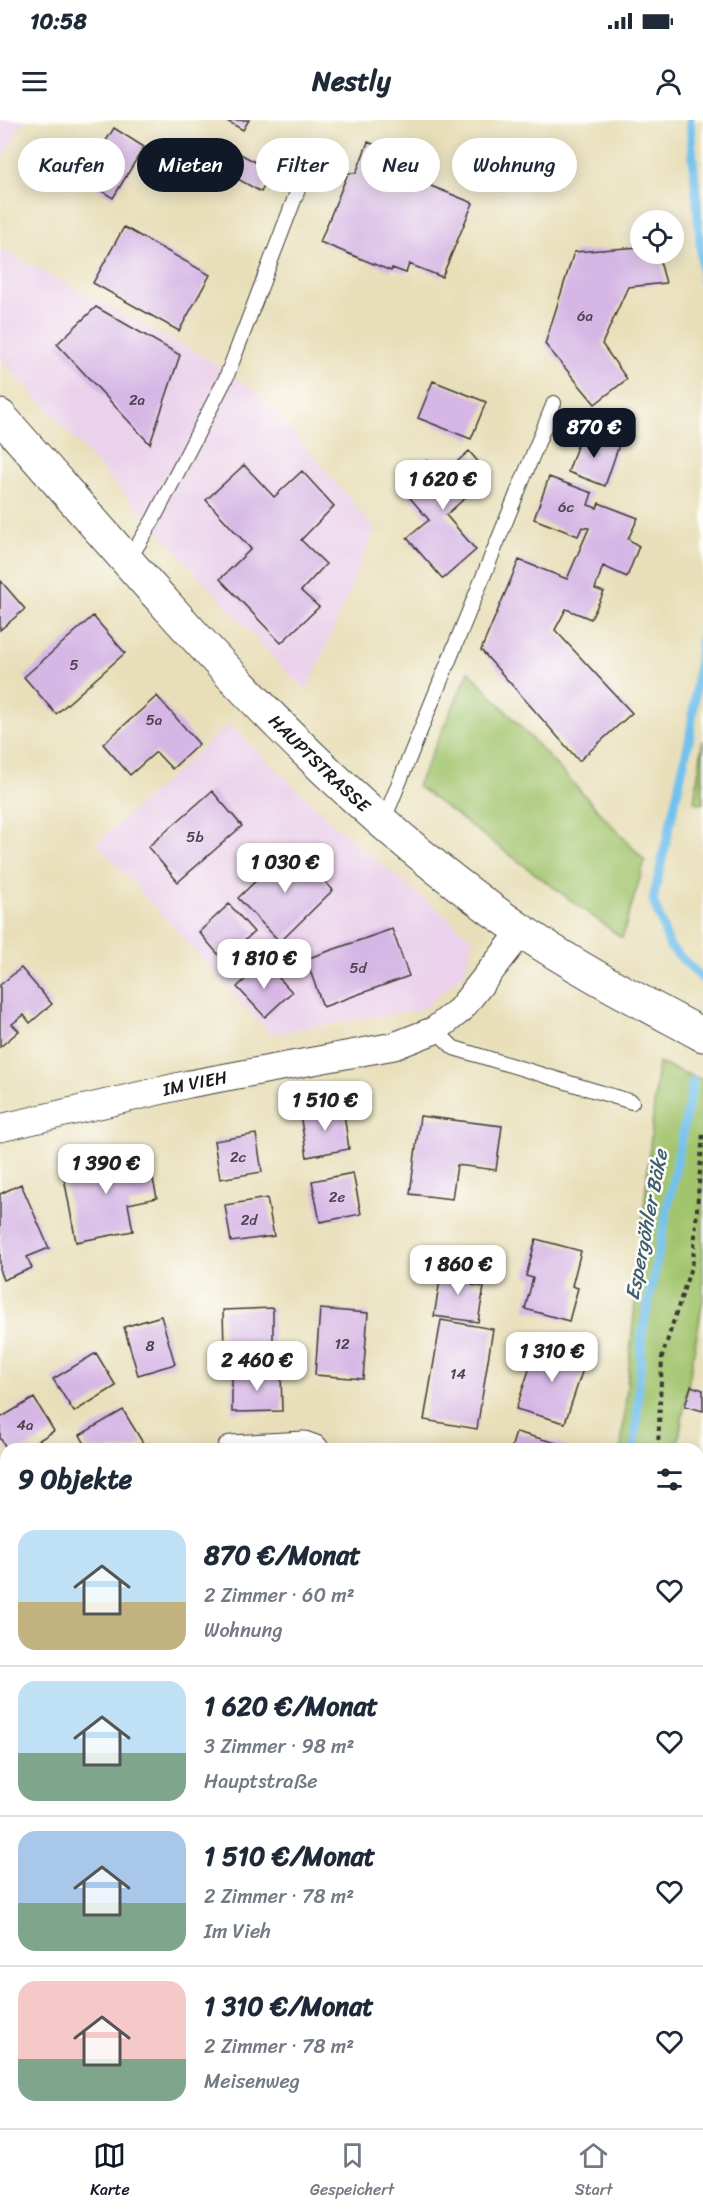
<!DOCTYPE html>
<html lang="de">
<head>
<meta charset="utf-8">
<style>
  :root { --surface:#fff; --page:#f2f2f3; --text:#1f2937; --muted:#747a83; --line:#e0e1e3; --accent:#111827 }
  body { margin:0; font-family:Sriracha,sans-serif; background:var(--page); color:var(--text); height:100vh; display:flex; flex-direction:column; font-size:22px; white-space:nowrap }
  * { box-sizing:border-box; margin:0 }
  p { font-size:20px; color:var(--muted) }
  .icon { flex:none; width:33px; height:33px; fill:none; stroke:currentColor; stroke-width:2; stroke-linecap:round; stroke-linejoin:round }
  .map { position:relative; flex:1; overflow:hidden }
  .side { position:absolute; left:0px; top:1323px; width:704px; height:686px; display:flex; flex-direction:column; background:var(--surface); border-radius:18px 18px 0 0; box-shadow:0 3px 15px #0003 }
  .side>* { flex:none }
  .banner { position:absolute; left:18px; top:18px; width:668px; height:54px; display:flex; gap:12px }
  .fabs { position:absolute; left:630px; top:90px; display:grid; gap:12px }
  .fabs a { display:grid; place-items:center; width:54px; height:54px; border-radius:50%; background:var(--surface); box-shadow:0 3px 15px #0003; font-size:30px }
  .price { position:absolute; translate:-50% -51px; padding:0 14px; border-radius:12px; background:#fff; color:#222; font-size:20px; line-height:39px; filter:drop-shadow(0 2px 3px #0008) }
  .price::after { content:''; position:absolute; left:50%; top:36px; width:18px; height:14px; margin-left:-9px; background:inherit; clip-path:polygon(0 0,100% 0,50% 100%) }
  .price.active { background:var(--accent); color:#fff }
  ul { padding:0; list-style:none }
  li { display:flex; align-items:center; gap:18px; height:150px; padding:0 18px }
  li+li { border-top:2px solid var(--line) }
  li span { display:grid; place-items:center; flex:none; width:168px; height:120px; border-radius:18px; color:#555 }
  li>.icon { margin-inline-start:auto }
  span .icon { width:72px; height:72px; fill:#fffc; stroke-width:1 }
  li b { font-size:26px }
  h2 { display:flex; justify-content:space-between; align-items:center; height:72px; padding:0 18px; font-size:26px }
  .tag { padding:0 21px; border-radius:27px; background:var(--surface); box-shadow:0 3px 15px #0003; font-size:21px; line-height:54px }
  .tag.active { background:var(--accent); color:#fff }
  .status { display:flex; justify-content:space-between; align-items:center; height:42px; padding:0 30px; background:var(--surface); direction:ltr }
  .status svg { height:16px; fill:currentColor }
  header { display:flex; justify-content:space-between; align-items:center; height:78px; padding:0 18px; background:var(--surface); font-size:27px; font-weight:800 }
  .dock { display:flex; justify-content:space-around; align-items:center; height:84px; border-top:2px solid var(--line); background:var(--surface); font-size:16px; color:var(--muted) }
  .dock a { display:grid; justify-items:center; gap:3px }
  .dock .active { color:var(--accent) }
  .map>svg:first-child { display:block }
</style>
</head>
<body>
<div class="status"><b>10:58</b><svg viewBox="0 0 49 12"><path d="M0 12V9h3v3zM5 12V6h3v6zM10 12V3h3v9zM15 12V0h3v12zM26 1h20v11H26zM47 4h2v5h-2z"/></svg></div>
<header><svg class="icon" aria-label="menu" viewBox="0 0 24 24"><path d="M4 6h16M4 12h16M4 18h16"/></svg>Nestly<svg class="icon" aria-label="person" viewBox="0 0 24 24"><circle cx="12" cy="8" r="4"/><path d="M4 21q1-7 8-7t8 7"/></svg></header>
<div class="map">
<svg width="703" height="2008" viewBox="0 0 703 2008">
  <rect width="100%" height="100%" fill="#fdfcf7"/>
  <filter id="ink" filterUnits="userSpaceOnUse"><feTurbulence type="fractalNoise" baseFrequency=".0167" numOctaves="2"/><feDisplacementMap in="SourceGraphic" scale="12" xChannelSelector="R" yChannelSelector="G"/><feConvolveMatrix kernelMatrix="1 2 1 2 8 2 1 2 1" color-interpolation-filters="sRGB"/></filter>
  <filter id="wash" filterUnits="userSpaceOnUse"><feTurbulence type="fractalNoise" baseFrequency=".008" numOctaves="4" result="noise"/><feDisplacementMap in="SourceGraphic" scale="24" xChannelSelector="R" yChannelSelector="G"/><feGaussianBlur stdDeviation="1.35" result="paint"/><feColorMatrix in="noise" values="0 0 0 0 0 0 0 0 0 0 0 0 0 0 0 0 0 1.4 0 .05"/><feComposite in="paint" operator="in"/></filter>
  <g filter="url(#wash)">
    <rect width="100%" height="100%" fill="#e8dfba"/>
    <path fill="#ebd1eb" d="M0 0H24L0 44Z
      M0 129 210 240 262 276 375 409 308 569 289 555 0 237Z
      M229 604 340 710 473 819 464 853 423 889 270 914 97 723Z"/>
    <path fill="#a2c46d" stroke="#5f7044" stroke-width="1.5" d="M469 551 645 741 622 818 417 666Z
      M703 620V684L694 682Z
      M658 943 703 960V1180L677 1329H621Z"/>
    <path fill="#81aa60" stroke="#4e633e" stroke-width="1.5" d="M0 1964 6 1966V2002L89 2003 102 2008H0Z"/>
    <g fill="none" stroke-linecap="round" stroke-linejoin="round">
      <path stroke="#73c1ed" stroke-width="9" d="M690 0 703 160
        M703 510 690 616 653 780 670 827 703 859
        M635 1329 642 1215 693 961
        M425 2008 427 2002"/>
    </g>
    <g id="blocks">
      <path fill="#d6b6e5" d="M225 0H249L243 10Z
        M114 8 144 27 113 78 82 59Z
        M368 22 437 51 431 66 473 83 442 157 409 144 406 153 392 148 391 151 320 122 348 53H356Z
        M231 29 272 51 261 72 220 49Z
        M124 107 210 155 179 211 93 163Z
        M640 127V134H658L666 163 628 167 602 224 627 259 595 284 545 224 574 132Z
        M96 187 180 235 150 324 57 224Z
        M433 261 486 282 471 319 418 298Z
        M582 312 619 325 605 366 568 352Z
        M469 331 490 356 446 395 476 430 443 459 407 418 429 400 399 365 427 340 441 356Z
        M244 345 274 377 302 351 334 386 301 420 326 444 301 471 319 487 281 523 220 459 251 429 206 380Z
        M549 357 592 373 588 385 597 388 599 383 638 398 628 419 639 426 627 457 603 446 595 469 604 472 591 499 566 489 555 510 632 593 579 641 481 530 519 440 567 459 589 408 582 407 578 416 534 399Z
        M0 460 25 489 0 510Z
        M93 496 125 533 56 594 24 557Z
        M157 576 199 624 172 649 156 632 130 655 103 624Z
        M212 671 242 706 178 762 148 727Z
        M291 727 333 770 280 822 238 778Z
        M229 784 254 812 223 840 199 812Z
        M392 809 409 856 323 887 306 839Z
        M264 842 292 872 265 897 237 867Z
        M21 848 52 884 30 903 24 895 12 904 19 911 0 927V865Z
        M343 987 349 1029 307 1037 300 994Z
        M420 996 502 1006 496 1050 457 1045 452 1079 410 1074Z
        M256 1014 262 1052 220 1059 214 1021Z
        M118 1036 119 1042 148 1036 157 1078 128 1084 133 1111 76 1122 62 1047Z
        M353 1053 361 1094 320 1102 312 1061Z
        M21 1064 49 1128 27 1137 32 1148 3 1160 0 1152V1074Z
        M267 1078 274 1116 231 1122 225 1085Z
        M536 1119 581 1131 572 1166 578 1168 569 1201 525 1189 533 1158 526 1156Z
        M442 1148 473 1153 472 1165 484 1167 478 1202 434 1196Z
        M273 1188V1228L224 1229 223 1190Z
        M320 1189 368 1193 363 1259 315 1255Z
        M161 1196 175 1244 138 1255 124 1207Z
        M441 1200 493 1209 477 1309 424 1300Z
        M538 1223 587 1237 565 1303 516 1289Z
        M96 1233 116 1266 74 1292 53 1259Z
        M281 1252 282 1291 232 1292V1253Z
        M691 1266 703 1270V1291L685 1286Z
        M34 1278 54 1311 25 1329H7L0 1318V1298Z
        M123 1290 143 1323 133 1329H88L80 1315Z
        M516 1312 564 1325 563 1329H511Z
        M698 1344 703 1345V1406L698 1405Z
        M698 1517 703 1519V1566L698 1564Z
        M703 1748V1818L698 1816V1763Z
        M602 2002H646L644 2008H599Z"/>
    </g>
  </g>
  <g filter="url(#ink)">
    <use href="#blocks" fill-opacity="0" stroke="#3b3934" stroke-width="1.5"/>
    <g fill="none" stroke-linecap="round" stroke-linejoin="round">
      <g stroke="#3b3934" stroke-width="16">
        <path id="lane" d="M128 441 153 400 226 258 309 41
          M383 702 554 283
          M435 910 454 928 632 982"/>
      </g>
      <g stroke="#3b3934" stroke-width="29">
        <g id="street">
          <path id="s1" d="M0 1008 189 964 394 926 435 910 460 890 522 811"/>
          <path d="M231 1329 304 1325 315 1329"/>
          <path d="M0 1458 6 1454"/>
          <path d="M0 1646 6 1647"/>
          <path d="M698 1890 703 1893"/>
          <path d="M0 1943 6 1945"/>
          <path d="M137 2002 150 2008"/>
        </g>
      </g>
      <g stroke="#3b3934" stroke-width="35">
        <g id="secondary">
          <path id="s2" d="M0 296C162 479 318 672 522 811 579 850 642 882 703 915"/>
        </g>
      </g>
      <path stroke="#3b3934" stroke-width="4" stroke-dasharray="4.5 4.5" stroke-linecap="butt" d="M658 1329 662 1237 693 1141 703 1012
        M698 1452 703 1454
        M0 1883 6 1886
        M236 2002 250 2008
        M386 2008 388 2002"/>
      <use href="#lane" stroke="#fff" stroke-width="14"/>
      <use href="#street" stroke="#fff" stroke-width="27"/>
      <use href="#secondary" stroke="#fff" stroke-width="33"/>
    </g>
  </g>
  <g text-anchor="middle" stroke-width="5" stroke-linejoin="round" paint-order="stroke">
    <g font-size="15" fill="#4a424e">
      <text x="585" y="201">6a</text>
      <text x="137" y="285">2a</text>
      <text x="566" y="392">6c</text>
      <text x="74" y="550">5</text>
      <text x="154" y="605">5a</text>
      <text x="195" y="722">5b</text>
      <text x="358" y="853">5d</text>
      <text x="238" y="1042">2c</text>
      <text x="337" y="1082">2e</text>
      <text x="249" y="1105">2d</text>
      <text x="342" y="1229">12</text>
      <text x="150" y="1231">8</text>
      <text x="458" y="1259">14</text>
      <text x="25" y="1310">4a</text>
    </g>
    <g font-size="18" fill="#1c1c1c" stroke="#fdfcf7">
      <text dy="6" stroke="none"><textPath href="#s2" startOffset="472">HAUPTSTRASSE</textPath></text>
      <text dy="6" stroke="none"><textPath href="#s1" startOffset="200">IM VIEH</textPath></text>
    </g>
    <g font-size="20" font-style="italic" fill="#3f5e70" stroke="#fdfcf7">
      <text transform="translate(646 1105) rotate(-79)" y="7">Espergöhler Bäke</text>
    </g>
  </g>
</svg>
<div class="fabs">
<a><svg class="icon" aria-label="locate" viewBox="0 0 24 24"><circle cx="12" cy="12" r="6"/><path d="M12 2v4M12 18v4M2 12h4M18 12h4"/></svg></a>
</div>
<b class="price active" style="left:594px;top:339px">870 €</b>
<b class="price" style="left:443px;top:391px">1 620 €</b>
<b class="price" style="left:285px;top:774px">1 030 €</b>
<b class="price" style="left:264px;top:870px">1 810 €</b>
<b class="price" style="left:325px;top:1012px">1 510 €</b>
<b class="price" style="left:106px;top:1075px">1 390 €</b>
<b class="price" style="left:458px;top:1176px">1 860 €</b>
<b class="price" style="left:552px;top:1263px">1 310 €</b>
<b class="price" style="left:257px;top:1272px">2 460 €</b>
<div class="banner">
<a class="tag">Kaufen</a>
<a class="tag active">Mieten</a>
<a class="tag">Filter</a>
<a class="tag">Neu</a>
<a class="tag">Wohnung</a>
</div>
<section class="side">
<h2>9 Objekte<svg class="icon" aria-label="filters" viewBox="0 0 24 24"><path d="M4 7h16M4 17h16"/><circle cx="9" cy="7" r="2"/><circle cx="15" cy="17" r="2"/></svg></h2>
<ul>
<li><span style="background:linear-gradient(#bfe0f5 60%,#c2b280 0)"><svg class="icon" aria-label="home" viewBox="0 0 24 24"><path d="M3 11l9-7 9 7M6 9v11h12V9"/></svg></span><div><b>870 €/Monat</b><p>2 Zimmer · 60 m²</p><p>Wohnung</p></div><svg class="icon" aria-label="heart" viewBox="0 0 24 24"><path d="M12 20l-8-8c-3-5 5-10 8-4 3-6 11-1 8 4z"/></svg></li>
<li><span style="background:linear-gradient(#bfe0f5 60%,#7fa58c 0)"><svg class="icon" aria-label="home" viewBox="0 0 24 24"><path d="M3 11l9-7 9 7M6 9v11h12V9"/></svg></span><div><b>1 620 €/Monat</b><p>3 Zimmer · 98 m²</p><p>Hauptstraße</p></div><svg class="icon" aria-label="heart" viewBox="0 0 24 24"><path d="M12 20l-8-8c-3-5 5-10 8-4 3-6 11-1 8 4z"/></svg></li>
<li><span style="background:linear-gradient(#a9c7e8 60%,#7fa58c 0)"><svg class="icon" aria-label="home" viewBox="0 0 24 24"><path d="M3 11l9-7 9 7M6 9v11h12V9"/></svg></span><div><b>1 510 €/Monat</b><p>2 Zimmer · 78 m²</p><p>Im Vieh</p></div><svg class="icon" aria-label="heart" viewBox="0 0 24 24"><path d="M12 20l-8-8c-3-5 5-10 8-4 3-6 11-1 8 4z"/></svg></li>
<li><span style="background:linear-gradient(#f6c9c9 65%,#7fa58c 0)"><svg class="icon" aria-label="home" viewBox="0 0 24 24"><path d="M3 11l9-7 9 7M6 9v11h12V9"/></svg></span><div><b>1 310 €/Monat</b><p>2 Zimmer · 78 m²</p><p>Meisenweg</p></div><svg class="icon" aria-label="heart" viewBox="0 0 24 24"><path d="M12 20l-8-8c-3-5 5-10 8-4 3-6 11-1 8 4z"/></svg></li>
</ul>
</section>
</div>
<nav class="dock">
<a class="active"><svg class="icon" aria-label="map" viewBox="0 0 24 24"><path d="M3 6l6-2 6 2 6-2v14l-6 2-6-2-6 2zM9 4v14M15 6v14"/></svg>Karte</a>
<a><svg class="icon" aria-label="saved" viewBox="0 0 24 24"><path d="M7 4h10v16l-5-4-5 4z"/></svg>Gespeichert</a>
<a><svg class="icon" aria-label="home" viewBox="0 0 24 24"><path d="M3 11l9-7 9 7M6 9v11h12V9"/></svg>Start</a>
</nav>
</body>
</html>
